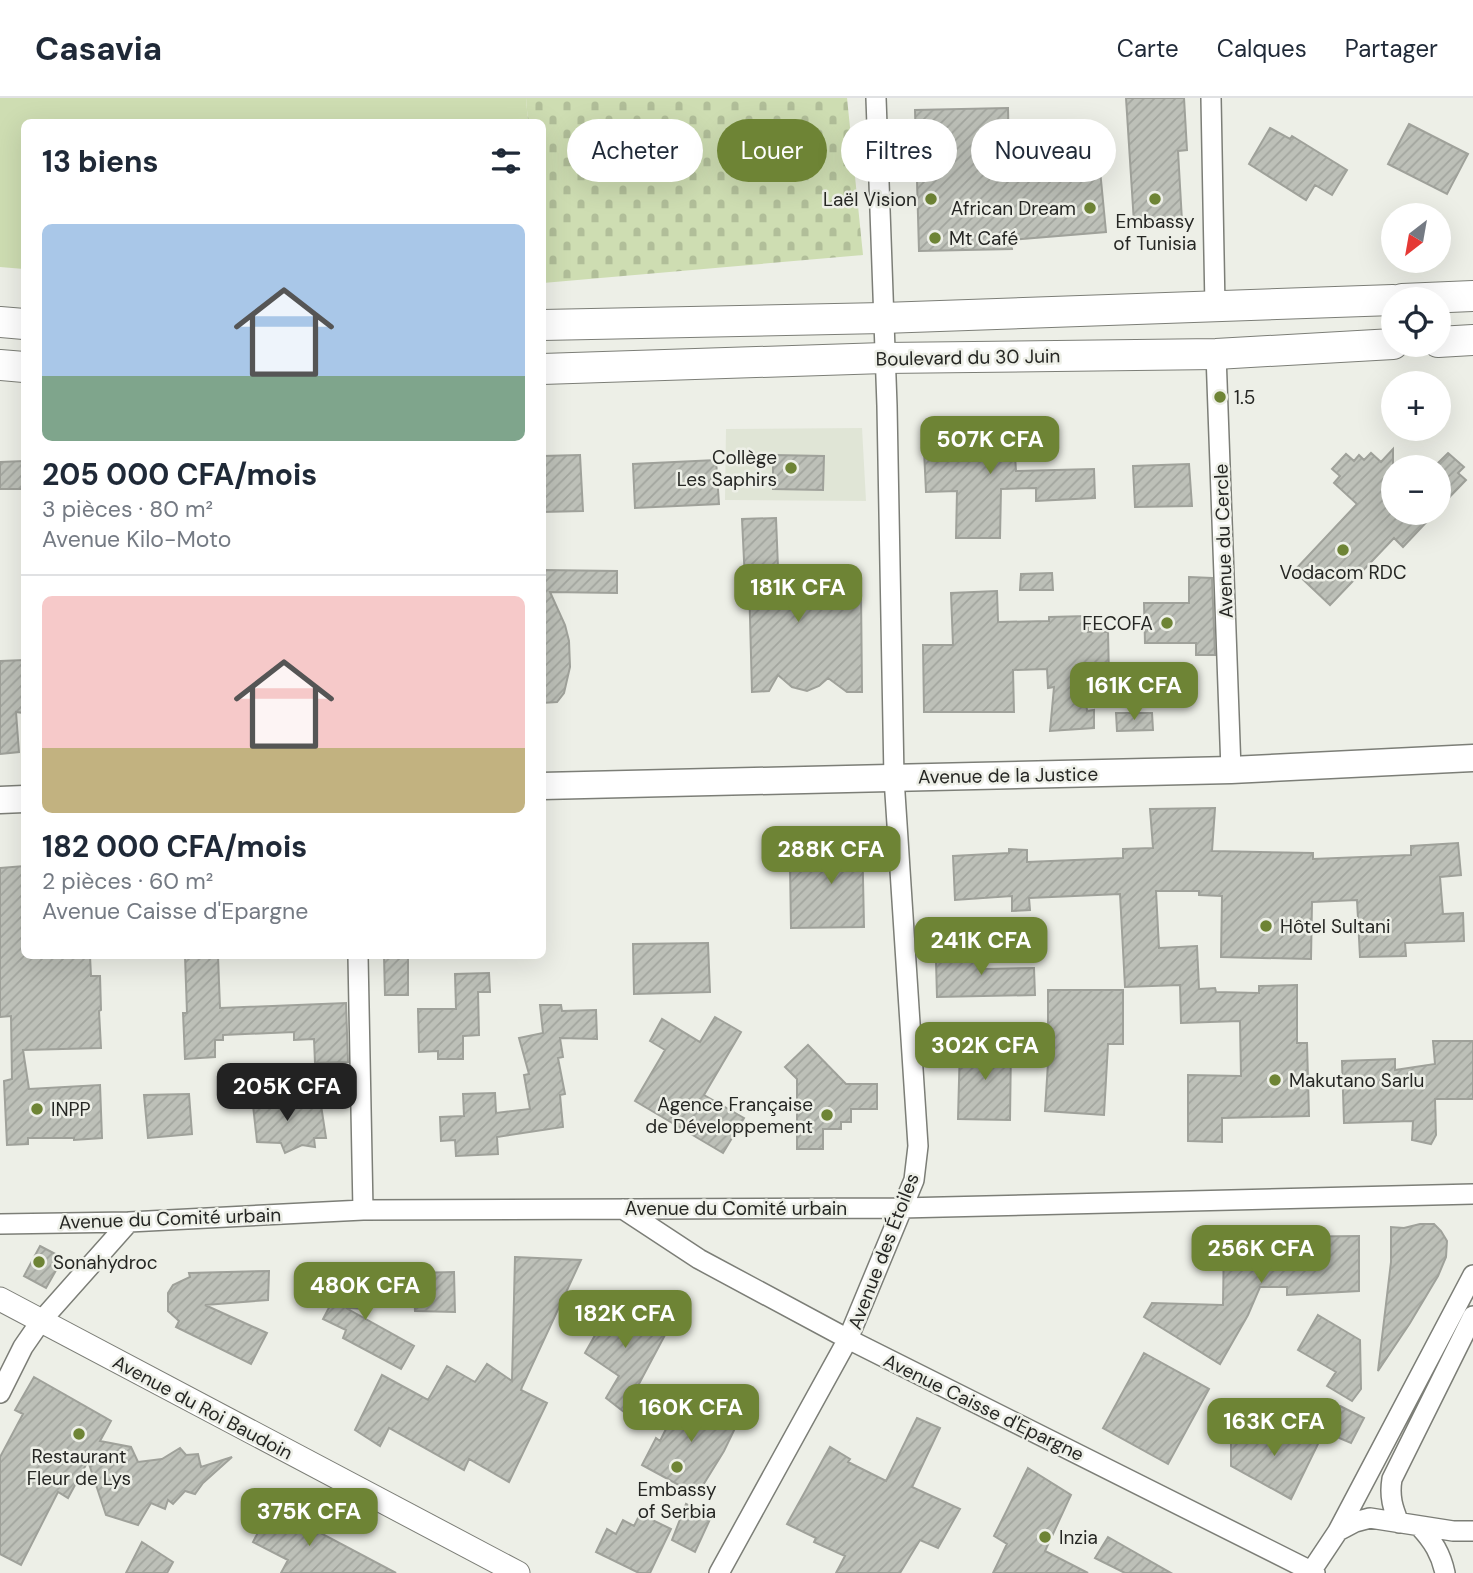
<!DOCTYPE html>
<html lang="fr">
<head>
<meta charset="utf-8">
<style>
  :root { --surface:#fff; --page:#f2f2f3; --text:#1f2937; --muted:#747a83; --line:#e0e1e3; --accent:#6e8435 }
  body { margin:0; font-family:"DM Sans",sans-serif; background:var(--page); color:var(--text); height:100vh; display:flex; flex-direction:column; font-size:26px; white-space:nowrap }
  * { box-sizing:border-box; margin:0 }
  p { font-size:23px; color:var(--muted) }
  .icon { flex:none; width:38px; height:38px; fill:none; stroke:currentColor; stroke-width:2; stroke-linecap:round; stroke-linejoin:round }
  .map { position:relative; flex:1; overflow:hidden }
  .sheet { position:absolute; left:21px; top:21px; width:525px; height:840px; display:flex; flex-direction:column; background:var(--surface); border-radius:10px; box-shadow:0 7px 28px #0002 }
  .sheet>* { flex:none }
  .hud { position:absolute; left:567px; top:21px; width:665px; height:63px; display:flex; gap:14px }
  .needle { width:46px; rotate:211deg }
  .fabs { position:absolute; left:1381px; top:105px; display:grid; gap:14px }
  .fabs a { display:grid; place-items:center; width:70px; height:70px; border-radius:50%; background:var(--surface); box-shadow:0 7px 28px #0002; font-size:35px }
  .price { position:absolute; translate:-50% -60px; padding:0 16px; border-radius:14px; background:var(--accent); color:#fff; font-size:23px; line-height:46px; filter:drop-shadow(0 2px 4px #0008) }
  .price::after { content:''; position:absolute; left:50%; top:42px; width:21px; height:16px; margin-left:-10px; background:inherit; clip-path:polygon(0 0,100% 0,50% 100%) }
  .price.current { background:#222; color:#fff }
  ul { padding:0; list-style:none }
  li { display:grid; align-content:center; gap:14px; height:371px; padding:0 21px }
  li+li { border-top:2px solid var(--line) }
  li span { display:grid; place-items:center; height:217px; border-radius:10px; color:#555 }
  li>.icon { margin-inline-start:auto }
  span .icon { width:126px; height:126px; fill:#fffc; stroke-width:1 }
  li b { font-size:30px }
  h2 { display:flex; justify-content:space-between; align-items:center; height:84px; padding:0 21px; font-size:30px }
  .chip { padding:0 24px; border-radius:32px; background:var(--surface); box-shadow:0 7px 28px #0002; font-size:24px; line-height:63px }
  .chip.current { background:var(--accent); color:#fff }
  header { display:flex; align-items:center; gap:42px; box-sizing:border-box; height:98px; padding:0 35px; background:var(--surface); border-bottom:2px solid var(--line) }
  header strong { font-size:33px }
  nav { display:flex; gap:38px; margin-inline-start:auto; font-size:24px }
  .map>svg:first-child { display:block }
</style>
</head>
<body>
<header>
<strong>Casavia</strong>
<nav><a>Carte</a><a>Calques</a><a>Partager</a></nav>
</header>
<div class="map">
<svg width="1473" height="1475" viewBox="0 0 1473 1475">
  <defs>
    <pattern id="cemetery-stones" width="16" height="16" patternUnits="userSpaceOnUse" patternTransform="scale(1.75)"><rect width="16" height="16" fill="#ceddb2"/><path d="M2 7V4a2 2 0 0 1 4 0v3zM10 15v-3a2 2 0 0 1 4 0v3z" fill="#b1be99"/></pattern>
    <pattern id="building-hatch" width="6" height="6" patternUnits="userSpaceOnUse" patternTransform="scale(1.75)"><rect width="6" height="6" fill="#bdc0b8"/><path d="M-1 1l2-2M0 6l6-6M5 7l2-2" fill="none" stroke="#a2a59e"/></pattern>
  </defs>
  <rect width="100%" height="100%" fill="#edefe7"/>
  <path fill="#e0e5d6" d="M862 330 866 403 725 402 726 331Z"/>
  <path fill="#ceddb2" d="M0 0H526L528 24H24V171L0 169Z"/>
  <path fill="url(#cemetery-stones)" d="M526 0H847L863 157 543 185 542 24H528Z"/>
  <path fill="url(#building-hatch)" stroke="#9fa19a" stroke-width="2" d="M1126 0H1184L1187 52 1178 53 1182 123 1134 125Z
    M1008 10 1009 58 1098 51 1106 134 1011 142 1012 151 919 153 915 12Z
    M1409 26 1468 56 1447 96 1388 66Z
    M1270 30 1290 41 1292 38 1347 72 1332 97 1315 87 1306 102 1249 66Z
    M1013 327 1016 373 1094 371 1095 400 1036 403V390L1001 391 1000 440H956L957 393 926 394 923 331Z
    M1393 351V415H1435L1403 449 1394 440 1330 507 1294 473 1357 406 1334 385 1340 378 1332 371 1346 356 1354 363 1359 357 1364 362 1371 355 1381 364Z
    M1448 355 1464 369 1458 375 1466 382 1438 411V365Z
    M580 357 583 413 542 414V358Z
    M773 357 824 358 823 392 773 391Z
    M716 362 719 406 635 410 633 366Z
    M24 363V391H0V364Z
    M1189 366 1192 408 1135 409 1133 368Z
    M776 420 779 495 861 494 862 594H847L828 580 819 588 807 593 792 589 778 577 769 593 752 594 749 483H745L742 421Z
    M542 472 617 473V495L550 494 565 527 569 543 570 569 564 595 557 604 542 605Z
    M1052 475 1053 492H1020L1021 476Z
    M1189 479 1212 480 1215 557H1196V545H1145L1144 505H1189Z
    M997 493 998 524 1049 523V519L1088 518V534H1108L1109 580 1084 581 1087 613 1094 612V630L1050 633 1054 589 1048 590 1047 571 1013 572 1014 614H924L923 547H953L951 495Z
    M24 562V615L16 614 19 654 0 656V563Z
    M1116 615H1152L1153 632 1117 633Z
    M1215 710 1212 753 1313 755V761L1411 757V748L1458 745 1461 777 1440 779 1443 816 1463 815 1464 843 1405 845 1406 858 1360 859 1357 802 1312 804 1311 861 1221 859 1222 798 1199 797V793H1156L1159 850 1197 848 1199 891 1215 890 1216 894 1259 895V888L1297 887V945H1307L1309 1018 1222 1020V1044L1188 1043V977L1241 978 1240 923 1181 925 1180 887 1125 889 1120 796 1029 800 1030 812 1012 813V798L955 802 953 758 1009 755V751L1027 752V764L1123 760V751L1153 750 1150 711Z
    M826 733H862L864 829 791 830 790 767H827Z
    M24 768V858H90L91 878H100L101 912 99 913 101 950 23 952 29 991 100 987 102 1040 74 1042V1040H28V1046L7 1047 4 983 12 981 11 918 0 919V770Z
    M708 845 710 894 634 896 633 846Z
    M964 845H983V871L1034 870 1035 897 937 899 936 863 965 862Z
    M185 858H218L220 910 346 905 348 964 315 965 314 941 294 942V934L223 937V942H215V959L185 961 183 915H187Z
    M384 858H408V897H385Z
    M489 875 490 894H478L479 937 463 938V961H438V953L419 954 418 911H456L455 876Z
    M1048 892H1123V946H1108L1104 1017 1045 1013 1050 933H1048Z
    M540 907H561L562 913 596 912 597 941 560 940 563 959 558 960 565 996 560 997 563 1029 497 1039 498 1056 456 1058 455 1042 441 1043 440 1019 464 1018 463 996 495 995 496 1015 530 1011 524 977 529 976 519 940 543 935Z
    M715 919 741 934 704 997 744 1020 723 1055 635 1003 665 952 650 943 662 921 700 944Z
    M1433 943H1473V1001H1435L1436 1037 1431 1046 1412 1042 1413 1023 1344 1025 1342 963 1395 961V972L1435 966Z
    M960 946 1011 948 1010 1022 958 1021Z
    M808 947 846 986H877V1011H851V1024H841V1031H823V1051H797V981L785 969Z
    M189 996 192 1036 148 1040 144 997Z
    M284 997 288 1010 321 1007 326 1040H314L315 1049 302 1047 285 1055 281 1045 257 1044 252 998Z
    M1420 1126H1434L1441 1133 1447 1143 1446 1159 1438 1178 1410 1225 1378 1273 1391 1164V1129L1404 1130Z
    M1261 1136V1139L1359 1138V1193L1287 1197V1189H1260L1248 1217 1220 1266 1144 1219 1152 1205 1223 1207 1224 1138Z
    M40 1148 63 1160 46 1190 24 1178Z
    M515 1159 581 1162 522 1289 521 1292 547 1305 509 1384 469 1361 464 1372 389 1330 380 1348 355 1332 382 1277 428 1302 447 1268 475 1284 487 1266 512 1283Z
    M269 1173 268 1202 205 1207 267 1235 251 1266 176 1229 179 1223 168 1213V1195L173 1187 190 1179 189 1175Z
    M454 1174 455 1214 415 1213 413 1175Z
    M347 1175 380 1192 371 1211 346 1210 414 1248 401 1271 343 1240 346 1232 323 1221Z
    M615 1202 666 1235 624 1314 606 1300 619 1278 585 1255Z
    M1318 1217 1360 1242 1361 1291 1352 1303 1327 1288 1336 1274 1298 1252Z
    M1144 1255 1209 1291 1168 1366 1103 1330Z
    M34 1279 111 1323 100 1343 131 1349 138 1364 162 1361 180 1350 186 1357 198 1356 201 1369 232 1359 203 1385 195 1396 185 1393 173 1406 168 1402 165 1411 151 1405 138 1427 106 1417 88 1363 68 1400 58 1394 21 1467 0 1456V1359L23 1316 15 1312Z
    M684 1295 739 1322 724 1353 697 1397 642 1367 656 1340 660 1343Z
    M1340 1308 1364 1320 1351 1345 1325 1334Z
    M917 1320 940 1330 912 1389 960 1411 938 1450 920 1442 900 1475H836L845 1458 814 1444 816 1440 787 1426 830 1349 850 1361 848 1364 886 1383Z
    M1286 1326 1319 1344 1291 1401 1231 1368V1338L1246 1331 1274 1347Z
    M1028 1370 1071 1397 1045 1453 1088 1475H993L1007 1446 994 1438Z
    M264 1405 396 1475H281L288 1462 253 1444 264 1423 257 1420Z
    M686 1406 711 1419 695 1454 672 1442Z
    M640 1416 671 1431 650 1475H639L596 1454 607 1431 616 1436 623 1422 634 1428Z
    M1108 1439 1171 1475H1125L1095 1460Z
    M142 1444 173 1464 167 1475H126Z"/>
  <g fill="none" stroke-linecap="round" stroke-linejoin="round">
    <g stroke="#7c7e77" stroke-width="22">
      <path id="minor" d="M1211 0 1215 209
        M1216 256 1231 672
        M358 858 363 1112
        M623 1111 699 1161 848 1241 1315 1475
        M0 1126 129 1124 363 1112 901 1110 1473 1096
        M0 1295 23 1249 41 1223 129 1124
        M1399 1425C1393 1410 1389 1399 1392 1381L1473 1218
        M1420 1429C1433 1443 1441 1456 1445 1475
        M1338 1433 1473 1177
        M1312 1472 1338 1433 1355 1424 1370 1420 1453 1433H1473
        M719 1475 848 1241 914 1082 918 1048 894 680 887 308 876 0"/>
    </g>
    <g stroke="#7c7e77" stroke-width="25">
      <path id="tertiary" d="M0 1201 518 1475"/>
    </g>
    <g stroke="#7c7e77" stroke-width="29">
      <path id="secondary" d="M542 688 1231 672 1473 660
        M0 702 24 701"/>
    </g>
    <g stroke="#7c7e77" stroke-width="32">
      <path id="primary" d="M1402 201 1473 198
        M0 224 24 226
        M542 227 883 220 1393 202
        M1438 244 1473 242
        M0 267 24 269
        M542 271 884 260 1216 256 1393 246"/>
    </g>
    <use href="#minor" stroke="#fff" stroke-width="19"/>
    <use href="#tertiary" stroke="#fff" stroke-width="23"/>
    <use href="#secondary" stroke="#fff" stroke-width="26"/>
    <use href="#primary" stroke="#fff" stroke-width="30"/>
  </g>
  <g fill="#6e8435" stroke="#edefe7" stroke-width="2.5">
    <circle cx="931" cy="101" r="7"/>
    <circle cx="1155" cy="101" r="7"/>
    <circle cx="1090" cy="110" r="7"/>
    <circle cx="935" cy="140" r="7"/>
    <circle cx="1220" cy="299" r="7"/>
    <circle cx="791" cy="370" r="7"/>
    <circle cx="1343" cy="452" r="7"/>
    <circle cx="1167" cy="525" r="7"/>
    <circle cx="1266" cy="828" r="7"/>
    <circle cx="1275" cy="982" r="7"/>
    <circle cx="37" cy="1011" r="7"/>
    <circle cx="827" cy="1017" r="7"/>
    <circle cx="39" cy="1164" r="7"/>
    <circle cx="79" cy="1336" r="7"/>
    <circle cx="677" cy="1369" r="7"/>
    <circle cx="1045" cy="1439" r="7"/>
  </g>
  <g text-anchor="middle" stroke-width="5" stroke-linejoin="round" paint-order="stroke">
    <g font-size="19" fill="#262724" stroke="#edefe7" text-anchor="start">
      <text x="917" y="108" text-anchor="end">Laël Vision</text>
      <text x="1076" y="117" text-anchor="end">African Dream</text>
      <text x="1155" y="130" text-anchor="middle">Embassy<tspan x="1155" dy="22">of Tunisia</tspan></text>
      <text x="949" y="147">Mt Café</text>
      <text x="1234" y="306">1.5</text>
      <text x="777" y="366" text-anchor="end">Collège<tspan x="777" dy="22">Les Saphirs</tspan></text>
      <text x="1343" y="481" text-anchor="middle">Vodacom RDC</text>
      <text x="1153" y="532" text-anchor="end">FECOFA</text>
      <text x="1280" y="835">Hôtel Sultani</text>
      <text x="1289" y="989">Makutano Sarlu</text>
      <text x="813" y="1013" text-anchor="end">Agence Française<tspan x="813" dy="22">de Développement</tspan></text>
      <text x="51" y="1018">INPP</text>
      <text x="53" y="1171">Sonahydroc</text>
      <text x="79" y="1365" text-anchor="middle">Restaurant<tspan x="79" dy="22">Fleur de Lys</tspan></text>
      <text x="677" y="1398" text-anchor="middle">Embassy<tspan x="677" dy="22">of Serbia</tspan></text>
      <text x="1059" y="1446">Inzia</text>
    </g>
    <g font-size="19" fill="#262724" stroke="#edefe7">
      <text transform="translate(968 259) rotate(-1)" y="7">Boulevard du 30 Juin</text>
      <text transform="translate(1223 443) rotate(-92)" y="7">Avenue du Cercle</text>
      <text transform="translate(1008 677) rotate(-1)" y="7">Avenue de la Justice</text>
      <text x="736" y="1117">Avenue du Comité urbain</text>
      <text transform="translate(170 1120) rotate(-2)" y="7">Avenue du Comité urbain</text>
      <text transform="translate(883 1153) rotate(-69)" y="7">Avenue des Étoiles</text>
      <text transform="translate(203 1309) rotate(28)" y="7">Avenue du Roi Baudoin</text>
      <text transform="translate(984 1309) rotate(26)" y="7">Avenue Caisse d'Epargne</text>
    </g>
  </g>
</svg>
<div class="fabs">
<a><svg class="needle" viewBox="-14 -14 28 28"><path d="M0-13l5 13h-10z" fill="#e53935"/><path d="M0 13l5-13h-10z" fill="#747a83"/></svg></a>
<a><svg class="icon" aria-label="locate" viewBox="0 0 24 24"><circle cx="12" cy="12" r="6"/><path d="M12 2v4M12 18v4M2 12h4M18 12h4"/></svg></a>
<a>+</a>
<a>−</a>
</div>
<b class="price" style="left:990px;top:378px">507K CFA</b>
<b class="price" style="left:798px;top:526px">181K CFA</b>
<b class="price" style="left:1134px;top:624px">161K CFA</b>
<b class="price" style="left:831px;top:788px">288K CFA</b>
<b class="price" style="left:981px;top:879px">241K CFA</b>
<b class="price" style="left:985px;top:984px">302K CFA</b>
<b class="price current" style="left:287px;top:1025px">205K CFA</b>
<b class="price" style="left:1261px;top:1187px">256K CFA</b>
<b class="price" style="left:365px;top:1224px">480K CFA</b>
<b class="price" style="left:625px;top:1252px">182K CFA</b>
<b class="price" style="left:691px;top:1346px">160K CFA</b>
<b class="price" style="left:1274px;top:1360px">163K CFA</b>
<b class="price" style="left:309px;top:1450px">375K CFA</b>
<div class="hud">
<a class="chip">Acheter</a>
<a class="chip current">Louer</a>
<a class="chip">Filtres</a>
<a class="chip">Nouveau</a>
</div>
<section class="sheet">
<h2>13 biens<svg class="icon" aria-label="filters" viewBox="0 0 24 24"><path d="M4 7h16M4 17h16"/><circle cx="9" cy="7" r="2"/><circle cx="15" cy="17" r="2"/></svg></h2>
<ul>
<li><span style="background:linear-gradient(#a9c7e8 70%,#7fa58c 0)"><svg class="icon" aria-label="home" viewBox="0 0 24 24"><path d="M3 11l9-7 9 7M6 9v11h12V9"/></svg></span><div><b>205 000 CFA/mois</b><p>3 pièces · 80 m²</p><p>Avenue Kilo-Moto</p></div></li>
<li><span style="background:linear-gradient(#f6c9c9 70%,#c2b280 0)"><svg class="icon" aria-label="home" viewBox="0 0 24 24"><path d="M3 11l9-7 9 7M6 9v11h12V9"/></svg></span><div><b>182 000 CFA/mois</b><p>2 pièces · 60 m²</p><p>Avenue Caisse d'Epargne</p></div></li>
</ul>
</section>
</div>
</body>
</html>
